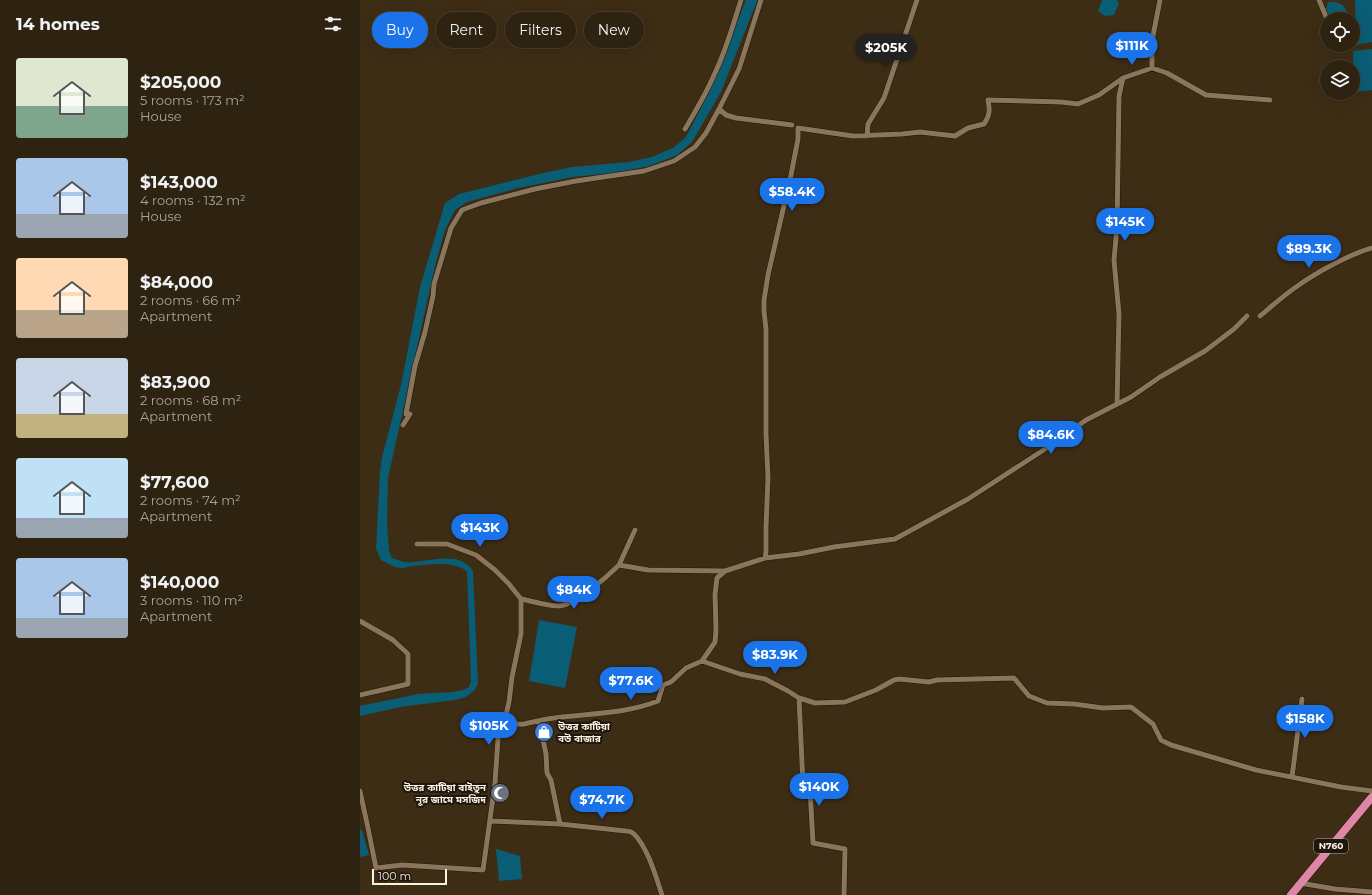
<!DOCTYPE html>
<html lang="en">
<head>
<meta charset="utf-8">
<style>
  :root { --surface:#2e2210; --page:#3a2f1e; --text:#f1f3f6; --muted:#a7a49f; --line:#493f30; --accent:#1a73e8 }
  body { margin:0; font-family:Montserrat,"Noto Sans Bengali",sans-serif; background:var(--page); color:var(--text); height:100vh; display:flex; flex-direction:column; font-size:15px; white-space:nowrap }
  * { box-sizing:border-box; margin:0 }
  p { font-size:13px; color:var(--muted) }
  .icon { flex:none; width:22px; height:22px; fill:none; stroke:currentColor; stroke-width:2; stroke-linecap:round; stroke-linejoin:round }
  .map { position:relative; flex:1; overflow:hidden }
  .panel { display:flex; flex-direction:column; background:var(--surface); width:360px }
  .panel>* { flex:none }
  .hud { position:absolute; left:12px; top:12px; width:380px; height:36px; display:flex; gap:8px }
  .buttons { position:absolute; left:960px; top:12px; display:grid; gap:8px }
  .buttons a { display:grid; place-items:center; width:40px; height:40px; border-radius:50%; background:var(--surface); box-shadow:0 4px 16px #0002,0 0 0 1px var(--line); font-size:20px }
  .scale { position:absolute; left:12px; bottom:10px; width:75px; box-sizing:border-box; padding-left:4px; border:2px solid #fbf0e2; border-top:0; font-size:11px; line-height:14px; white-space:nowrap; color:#fbf0e2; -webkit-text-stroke:3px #1f170d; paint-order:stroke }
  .price { position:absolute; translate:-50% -34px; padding:0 9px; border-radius:14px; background:var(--accent); color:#fff; font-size:13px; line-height:26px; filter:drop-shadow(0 1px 2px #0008) }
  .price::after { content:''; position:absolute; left:50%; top:24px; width:12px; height:9px; margin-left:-6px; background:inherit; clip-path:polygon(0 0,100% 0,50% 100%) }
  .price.on { background:#222; color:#fff }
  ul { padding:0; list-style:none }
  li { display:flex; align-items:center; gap:12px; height:100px; padding:0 16px }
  li span { display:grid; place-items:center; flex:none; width:112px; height:80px; border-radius:4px; color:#555 }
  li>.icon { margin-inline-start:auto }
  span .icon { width:48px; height:48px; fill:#fffc; stroke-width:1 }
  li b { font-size:17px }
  h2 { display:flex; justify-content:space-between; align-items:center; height:48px; padding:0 16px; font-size:17px }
  .tag { padding:0 14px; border-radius:18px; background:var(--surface); box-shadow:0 4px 16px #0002,0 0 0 1px var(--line); font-size:14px; line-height:36px }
  .tag.on { background:var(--accent); color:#fff }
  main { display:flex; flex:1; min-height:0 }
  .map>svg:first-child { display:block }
</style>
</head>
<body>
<main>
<section class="panel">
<h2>14 homes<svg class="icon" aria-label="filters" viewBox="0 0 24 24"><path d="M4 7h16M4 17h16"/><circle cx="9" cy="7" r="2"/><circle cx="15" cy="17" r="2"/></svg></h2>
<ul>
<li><span style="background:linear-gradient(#dfe7d0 60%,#7fa58c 0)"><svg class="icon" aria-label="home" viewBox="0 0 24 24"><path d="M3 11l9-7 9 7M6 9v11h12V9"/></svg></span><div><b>$205,000</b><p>5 rooms · 173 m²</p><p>House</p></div></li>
<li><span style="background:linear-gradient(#a9c7e8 70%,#9aa5b1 0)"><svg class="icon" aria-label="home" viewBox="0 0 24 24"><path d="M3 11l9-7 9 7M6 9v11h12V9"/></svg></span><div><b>$143,000</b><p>4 rooms · 132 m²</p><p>House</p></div></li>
<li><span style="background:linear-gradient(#ffd9b3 65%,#b9a48a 0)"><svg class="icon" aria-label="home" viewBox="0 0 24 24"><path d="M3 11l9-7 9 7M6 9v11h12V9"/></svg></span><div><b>$84,000</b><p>2 rooms · 66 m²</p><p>Apartment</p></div></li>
<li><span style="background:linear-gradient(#c9d6e8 70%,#c2b280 0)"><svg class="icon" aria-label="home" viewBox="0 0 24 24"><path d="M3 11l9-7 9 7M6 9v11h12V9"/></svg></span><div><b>$83,900</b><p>2 rooms · 68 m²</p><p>Apartment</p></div></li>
<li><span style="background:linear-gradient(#bfe0f5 75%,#9aa5b1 0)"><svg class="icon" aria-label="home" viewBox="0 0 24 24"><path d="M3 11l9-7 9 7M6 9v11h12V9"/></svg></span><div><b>$77,600</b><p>2 rooms · 74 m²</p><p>Apartment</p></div></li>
<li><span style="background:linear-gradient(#a9c7e8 75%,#9aa5b1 0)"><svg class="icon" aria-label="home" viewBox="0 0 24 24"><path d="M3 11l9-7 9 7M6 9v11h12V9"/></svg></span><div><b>$140,000</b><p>3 rooms · 110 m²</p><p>Apartment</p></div></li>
</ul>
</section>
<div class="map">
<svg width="1012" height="895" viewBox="0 0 1012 895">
  <rect width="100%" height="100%" fill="#3e2d15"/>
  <path fill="#095d74" d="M386 0H398L393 11 361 92 332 142 317 155 290 166 252 173 213 177 158 188 107 202 95 210 85 230 75 266 28 478 27 524 29 551 32 558C36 559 40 561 44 562 66 564 99 548 113 571L118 684 114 691 106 697 95 700 40 707 0 716V706L58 694 92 692 103 690 109 687 111 682 107 572C97 561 68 564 54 566 50 566 46 568 42 568 35 568 27 563 21 560L16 549 20 471 22 457 41 385 60 287 85 203 99 194 179 174 212 167 269 162 292 157 313 148 326 137 350 90Z
    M742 0H756L759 3 754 15 745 16 738 11Z
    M995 0H1012V42L996 45Z
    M968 2C994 0 991 26 968 16L966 10Z
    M1012 49V90L994 92 993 51Z
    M179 620 217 627 205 688 169 681Z
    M0 830H2L9 855 0 857Z
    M136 849 160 856 162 879 139 881Z"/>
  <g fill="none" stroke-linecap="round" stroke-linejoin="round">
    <g stroke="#251500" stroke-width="6">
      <path id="minor" d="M959 0 967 19
        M792 68 807 73 846 95 910 100
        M359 109 366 115 376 118 432 125
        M325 129C335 112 346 94 354 75 366 51 373 25 381 0
        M507 136 508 124 524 98 557 0
        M900 316C912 306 923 296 936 287 957 272 988 255 1012 248
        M757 404 759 314 754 260 757 227 759 96 763 78
        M43 425 50 414H46L55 366 65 332 73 296 74 284 91 228 102 210 121 203 175 189 216 181 284 171 314 161 335 147 346 133 359 109 379 69 401 0
        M57 544H87L116 555 135 570 149 584 161 599
        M405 558 406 552V527L408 478 406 434V329L404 311V300L408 275 431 175 438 139V128L493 136 542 134 560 132 595 136 608 128 624 124C630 115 630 110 628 100L701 102 718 104 739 95 763 78 792 68V41L800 0
        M259 565 275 530
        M0 621 33 640 48 654V684L0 695
        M342 661 380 674 405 679 428 691 439 698 455 703 485 702 516 690 534 680 539 679 569 682 577 680 654 678 669 696 687 703 714 704 743 708 771 707 793 724 801 740 811 745 896 770 981 787 1012 791
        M439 698 443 784 450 789 453 843 485 849 484 895
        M179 721 186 754 187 773 191 780 200 824
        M144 723 149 702 152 677 161 634V599C171 601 188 606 198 606 214 606 247 577 259 565L288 570 365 571
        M932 777 942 699
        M0 791 8 828 16 868 42 865 123 870 135 783 139 724C147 722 156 725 164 724 174 722 184 719 194 718 230 713 265 714 298 701L303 685 311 682 326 668 342 661 355 642 356 630 355 594 357 578 365 571 405 558 439 554 474 547 535 539 608 499 699 440 726 420 771 397 800 377 845 351 874 329 887 316
        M130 821 200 824 266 831C269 831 272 832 274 834 288 848 296 877 302 895
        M940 883 975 889 1012 892"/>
    </g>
    <g stroke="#251500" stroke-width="9">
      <path id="highway" d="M931 895 1012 797"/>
    </g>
    <use href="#minor" stroke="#8a765c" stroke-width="5"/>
    <use href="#highway" stroke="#de86a7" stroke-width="8"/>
  </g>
  <defs>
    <g id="shop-disc" transform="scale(1)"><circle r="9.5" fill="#3f7fe0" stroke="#1f170d"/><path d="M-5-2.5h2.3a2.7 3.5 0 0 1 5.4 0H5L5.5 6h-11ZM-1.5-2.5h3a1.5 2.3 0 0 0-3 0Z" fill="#fff"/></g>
    <g id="mosque-disc" transform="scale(1)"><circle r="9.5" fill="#6b7280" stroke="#1f170d"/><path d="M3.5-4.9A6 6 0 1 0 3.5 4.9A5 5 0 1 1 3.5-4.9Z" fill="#fff"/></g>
  </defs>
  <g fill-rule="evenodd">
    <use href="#shop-disc" x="184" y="732"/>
    <use href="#mosque-disc" x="140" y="793"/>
  </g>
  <g text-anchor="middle" stroke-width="4" stroke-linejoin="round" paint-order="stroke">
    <rect fill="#1f170d" stroke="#b9afa2" stroke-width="1" x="954" y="839" width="34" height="14" rx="3"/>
    <g font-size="9" font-weight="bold" fill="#fbf0e2">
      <text x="971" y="849">N760</text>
    </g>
    <g font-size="10" font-weight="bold" fill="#fbf0e2" stroke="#1f170d" text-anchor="start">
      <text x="198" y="730">উত্তর কাটিয়া<tspan x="198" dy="12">বউ বাজার</tspan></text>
      <text x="126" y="791" text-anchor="end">উত্তর কাটিয়া বাইতুন<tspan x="126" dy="12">নূর জামে মসজিদ</tspan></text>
    </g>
  </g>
</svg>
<div class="buttons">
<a><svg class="icon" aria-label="locate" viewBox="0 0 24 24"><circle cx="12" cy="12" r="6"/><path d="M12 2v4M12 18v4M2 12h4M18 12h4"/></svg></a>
<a><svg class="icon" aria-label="layers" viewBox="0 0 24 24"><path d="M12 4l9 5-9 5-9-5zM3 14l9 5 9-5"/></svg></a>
</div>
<div class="scale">100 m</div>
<b class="price" style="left:772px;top:66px">$111K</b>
<b class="price on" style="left:526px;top:68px">$205K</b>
<b class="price" style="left:432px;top:212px">$58.4K</b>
<b class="price" style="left:765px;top:242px">$145K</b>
<b class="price" style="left:949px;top:269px">$89.3K</b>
<b class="price" style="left:691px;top:455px">$84.6K</b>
<b class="price" style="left:120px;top:548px">$143K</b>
<b class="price" style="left:214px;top:610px">$84K</b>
<b class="price" style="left:415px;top:675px">$83.9K</b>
<b class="price" style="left:271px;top:701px">$77.6K</b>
<b class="price" style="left:945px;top:739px">$158K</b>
<b class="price" style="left:129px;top:746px">$105K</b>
<b class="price" style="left:459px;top:807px">$140K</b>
<b class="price" style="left:242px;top:820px">$74.7K</b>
<div class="hud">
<a class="tag on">Buy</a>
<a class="tag">Rent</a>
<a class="tag">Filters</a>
<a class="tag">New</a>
</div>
</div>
</main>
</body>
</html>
